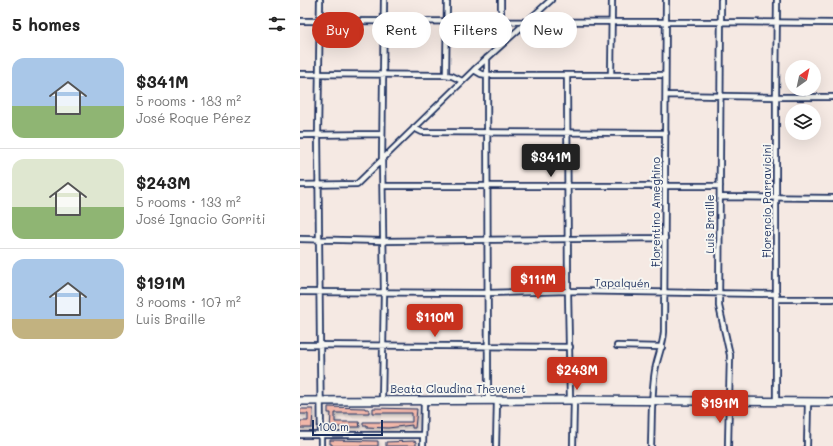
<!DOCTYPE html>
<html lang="en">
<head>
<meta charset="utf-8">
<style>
  :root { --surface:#fff; --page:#f2f2f2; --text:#222; --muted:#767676; --line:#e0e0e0; --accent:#c8321e }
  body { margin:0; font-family:Mali,sans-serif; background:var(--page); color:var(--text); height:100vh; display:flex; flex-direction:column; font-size:15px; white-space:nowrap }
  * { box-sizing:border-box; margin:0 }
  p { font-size:13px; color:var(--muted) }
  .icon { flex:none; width:22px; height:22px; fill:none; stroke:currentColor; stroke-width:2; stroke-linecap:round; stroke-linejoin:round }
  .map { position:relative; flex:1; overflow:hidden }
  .side { display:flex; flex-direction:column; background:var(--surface); width:300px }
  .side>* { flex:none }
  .guide { position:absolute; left:12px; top:12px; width:380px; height:36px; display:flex; gap:8px }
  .needle { width:26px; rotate:33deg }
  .buttons { position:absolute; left:485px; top:60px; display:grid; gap:8px }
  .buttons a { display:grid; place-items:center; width:36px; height:36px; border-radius:50%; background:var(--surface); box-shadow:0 4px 16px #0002; font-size:20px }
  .scale { position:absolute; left:12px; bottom:10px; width:71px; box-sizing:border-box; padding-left:4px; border:2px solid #1b2f5e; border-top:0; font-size:11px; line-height:14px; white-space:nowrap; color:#1b2f5e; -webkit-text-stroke:3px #f6f6f2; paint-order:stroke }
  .price { position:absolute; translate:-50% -34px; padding:0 9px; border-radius:4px; background:var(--accent); color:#fff; font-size:13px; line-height:26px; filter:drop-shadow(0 1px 2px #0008) }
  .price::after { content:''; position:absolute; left:50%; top:24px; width:12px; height:9px; margin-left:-6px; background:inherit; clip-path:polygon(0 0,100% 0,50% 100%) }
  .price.selected { background:#222; color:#fff }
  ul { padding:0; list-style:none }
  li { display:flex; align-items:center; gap:12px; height:100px; padding:0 12px }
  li+li { border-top:1px solid var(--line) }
  li span { display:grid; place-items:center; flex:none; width:112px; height:80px; border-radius:12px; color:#555 }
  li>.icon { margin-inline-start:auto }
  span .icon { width:48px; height:48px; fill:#fffc; stroke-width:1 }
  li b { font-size:17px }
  h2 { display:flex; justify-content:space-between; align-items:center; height:48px; padding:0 12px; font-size:17px }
  .chip { padding:0 14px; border-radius:18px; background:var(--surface); box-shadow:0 4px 16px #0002; font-size:14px; line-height:36px }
  .chip.selected { background:var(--accent); color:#fff }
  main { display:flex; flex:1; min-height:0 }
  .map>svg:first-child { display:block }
</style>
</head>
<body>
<main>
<section class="side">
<h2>5 homes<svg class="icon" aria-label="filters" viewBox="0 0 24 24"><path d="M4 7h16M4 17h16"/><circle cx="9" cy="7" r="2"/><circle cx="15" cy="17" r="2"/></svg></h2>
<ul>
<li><span style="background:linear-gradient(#a9c7e8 60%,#8fb573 0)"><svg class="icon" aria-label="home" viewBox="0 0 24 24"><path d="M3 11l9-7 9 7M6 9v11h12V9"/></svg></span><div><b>$341M</b><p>5 rooms · 183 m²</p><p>José Roque Pérez</p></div></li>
<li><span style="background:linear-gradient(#dfe7d0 60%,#8fb573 0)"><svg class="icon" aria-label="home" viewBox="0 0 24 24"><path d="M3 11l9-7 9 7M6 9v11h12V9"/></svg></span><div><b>$243M</b><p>5 rooms · 133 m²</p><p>José Ignacio Gorriti</p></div></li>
<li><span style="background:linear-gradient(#a9c7e8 75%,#c2b280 0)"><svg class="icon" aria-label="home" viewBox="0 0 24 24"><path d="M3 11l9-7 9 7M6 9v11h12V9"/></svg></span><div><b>$191M</b><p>3 rooms · 107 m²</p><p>Luis Braille</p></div></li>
</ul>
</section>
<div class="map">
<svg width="533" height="446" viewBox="0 0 533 446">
  <defs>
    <filter id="shadow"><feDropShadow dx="1" dy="2" stdDeviation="2" flood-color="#0004"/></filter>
  </defs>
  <rect width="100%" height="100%" fill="#f5e9e3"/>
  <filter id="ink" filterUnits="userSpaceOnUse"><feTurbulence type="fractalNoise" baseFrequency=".025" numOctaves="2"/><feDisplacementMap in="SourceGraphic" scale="8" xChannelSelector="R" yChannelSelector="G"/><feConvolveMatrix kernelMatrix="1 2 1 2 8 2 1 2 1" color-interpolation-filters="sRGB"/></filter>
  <g filter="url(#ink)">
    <path fill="#f1b7a9" stroke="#1b2f5e" filter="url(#shadow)" d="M28 407 65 408V409H69V413H35V422H59L60 427H34V430L30 429 31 413H28Z
      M73 408 117 409 115 428H112V425L88 428 67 427V425H63V422H112V413H73Z
      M0 409H13L12 428H0V421H8V414H0Z
      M30 440 78 441V446H32V444H30Z
      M114 441 116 442V446H86V442Z"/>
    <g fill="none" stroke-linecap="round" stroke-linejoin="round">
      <g stroke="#1b2f5e" stroke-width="8">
        <path id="street" d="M20 0 18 134 21 446
          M421 0 419 306 430 355 428 446
          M0 21 420 22 533 23
          M201 21V0
          M187 58 188 400
          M174 70 181 74 188 75H365
          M0 74 146 75 152 76 162 81
          M146 75 147 0
          M311 75 312 0
          M267 76 268 291 270 400
          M366 95 476 97H533
          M114 128 122 132 366 133
          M0 135 82 134
          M0 185 57 184 174 70 251 0
          M83 186H420
          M420 197 533 198
          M0 239 83 241 365 238
          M0 292 188 293 268 291 477 294
          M477 299H533
          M0 345 270 347
          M317 346 362 347
          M82 401 84 293 82 160 84 0
          M476 402V97L477 0
          M0 435H123
          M123 446 124 401
          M196 446 197 400
          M273 446 274 400
          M351 446C352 421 351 396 355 371 357 358 363 346 364 332L366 0
          M507 446 508 402"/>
      </g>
      <g stroke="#1b2f5e" stroke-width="10">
        <path id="secondary" d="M0 401 274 400 533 402"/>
      </g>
      <use href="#street" stroke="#f6f6f2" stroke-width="4.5"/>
      <use href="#secondary" stroke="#f6f6f2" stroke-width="7"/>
    </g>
  </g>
  <g text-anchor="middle" stroke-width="4" stroke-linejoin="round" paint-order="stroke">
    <g font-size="11" fill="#1b2f5e" stroke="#f6f6f2">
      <text transform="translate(467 201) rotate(-90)" y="4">Florencio Parravicini</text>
      <text transform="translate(356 212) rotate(-90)" y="4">Florentino Ameghino</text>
      <text transform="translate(410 224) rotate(-90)" y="4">Luis Braille</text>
      <text transform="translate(322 283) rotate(1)" y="4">Tapalquén</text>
      <text x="158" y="393">Beata Claudina Thevenet</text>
    </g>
  </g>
</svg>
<div class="buttons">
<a><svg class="needle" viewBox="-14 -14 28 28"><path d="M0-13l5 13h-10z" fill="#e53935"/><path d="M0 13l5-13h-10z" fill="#767676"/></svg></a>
<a><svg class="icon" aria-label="layers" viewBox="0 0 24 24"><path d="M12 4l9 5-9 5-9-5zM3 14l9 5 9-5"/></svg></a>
</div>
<div class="scale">100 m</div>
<b class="price selected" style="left:251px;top:178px">$341M</b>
<b class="price" style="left:238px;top:300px">$111M</b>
<b class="price" style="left:135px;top:338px">$110M</b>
<b class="price" style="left:277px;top:391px">$243M</b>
<b class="price" style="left:420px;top:424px">$191M</b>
<div class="guide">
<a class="chip selected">Buy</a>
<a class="chip">Rent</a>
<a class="chip">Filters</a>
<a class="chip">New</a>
</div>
</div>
</main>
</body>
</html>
